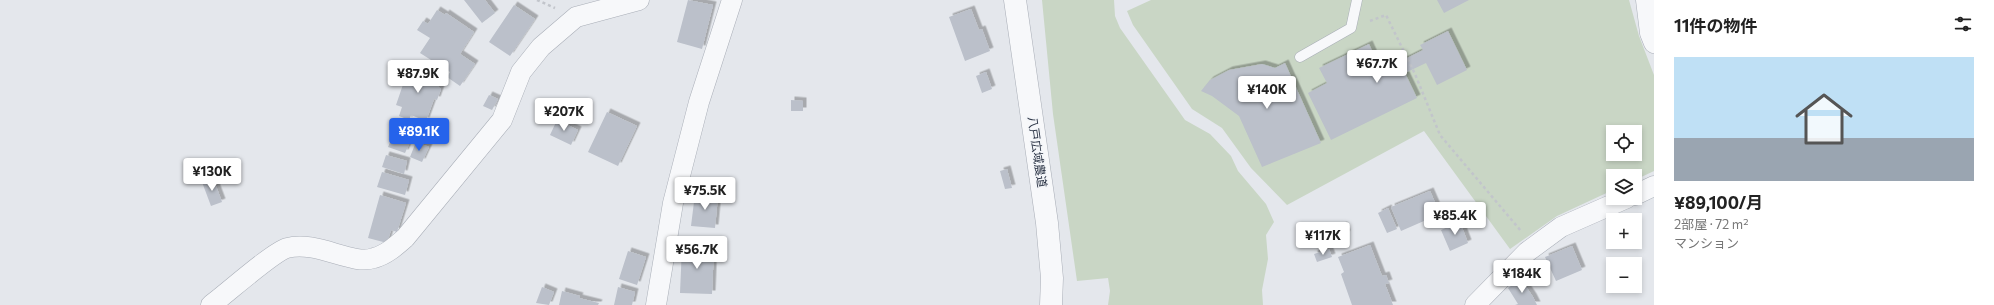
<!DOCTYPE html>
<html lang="ja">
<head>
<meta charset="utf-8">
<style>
  :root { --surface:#fff; --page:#f6f6f6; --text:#222; --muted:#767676; --accent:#2563eb }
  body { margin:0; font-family:Commissioner,"Noto Sans JP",sans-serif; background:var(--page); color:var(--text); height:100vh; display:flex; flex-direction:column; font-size:15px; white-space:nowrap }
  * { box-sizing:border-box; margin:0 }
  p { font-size:13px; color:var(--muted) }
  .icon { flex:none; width:22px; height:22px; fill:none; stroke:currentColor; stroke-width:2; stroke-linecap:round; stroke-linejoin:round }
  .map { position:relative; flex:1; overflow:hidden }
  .panel { display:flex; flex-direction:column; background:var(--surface); width:340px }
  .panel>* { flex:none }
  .buttons { position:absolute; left:1606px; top:125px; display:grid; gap:8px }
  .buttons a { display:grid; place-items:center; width:36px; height:36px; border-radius:0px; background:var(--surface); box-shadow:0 2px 6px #0003; font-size:20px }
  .price { position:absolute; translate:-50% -34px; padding:0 9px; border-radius:4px; background:#fff; color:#222; font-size:13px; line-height:26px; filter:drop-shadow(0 1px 2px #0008) }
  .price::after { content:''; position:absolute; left:50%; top:24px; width:12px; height:9px; margin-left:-6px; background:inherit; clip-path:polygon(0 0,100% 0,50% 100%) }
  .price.current { background:var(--accent); color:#fff }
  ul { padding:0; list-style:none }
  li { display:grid; align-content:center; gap:8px; height:212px; padding:0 20px }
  li span { display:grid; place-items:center; height:124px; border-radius:0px; color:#555 }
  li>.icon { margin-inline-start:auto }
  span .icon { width:72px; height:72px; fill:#fffc; stroke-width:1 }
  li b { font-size:17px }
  h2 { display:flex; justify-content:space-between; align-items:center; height:48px; padding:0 20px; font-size:17px }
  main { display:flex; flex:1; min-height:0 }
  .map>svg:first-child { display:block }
</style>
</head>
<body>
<main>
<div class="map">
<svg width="1654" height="305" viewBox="0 0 1654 305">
  <defs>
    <filter id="shadow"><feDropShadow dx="3.5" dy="-3.5" stdDeviation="0" flood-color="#0004"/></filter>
  </defs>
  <rect width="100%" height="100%" fill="#e4e7ec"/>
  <path fill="#c9d6c5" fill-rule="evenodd" d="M1042 0H1114L1115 16 1120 28 1185 120 1210 134 1231 156 1238 171 1266 204 1274 222 1266 235 1268 259 1262 290 1263 305H1108L1110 291 1108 278 1077 281 1053 114Z
    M1151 0H1629L1639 36 1654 75V171L1635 180V176H1613V190L1557 216 1510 249 1424 131 1287 205 1251 168 1222 128 1192 109 1133 25 1127 11ZM1613 132H1635V154H1613Z"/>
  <path fill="#bbc0ca" filter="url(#shadow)" d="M464 0H485L495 13 482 23Z
    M688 0 713 5 702 49 677 42Z
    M1437 0H1469L1444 13Z
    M514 5 535 19 510 56 489 42Z
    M971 9 979 30 982 29 990 51 965 61 949 17Z
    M437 10 445 15 446 13 474 32 460 54 475 64 460 86 447 77 450 72 420 53 430 38 417 30 423 21 428 24Z
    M1448 31 1467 70 1437 85 1426 63 1405 73 1417 98 1331 140 1308 93 1327 83 1319 68 1369 44 1378 64 1394 56 1397 63 1423 50 1420 45Z
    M1285 63 1321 143 1262 167 1239 116 1212 96 1201 91 1210 80 1229 70 1262 64 1275 68Z
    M409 67 441 79 438 87 441 89 437 100 434 99 426 121 411 115 409 120 399 116 402 107 396 105Z
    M986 72 992 89 982 93 976 76Z
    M489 95 498 99 492 110 483 106Z
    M791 100 803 101V111H791Z
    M607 112 637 126 618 166 588 152Z
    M557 120 578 130 571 145 550 135Z
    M394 133 411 140 405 153 388 147Z
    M416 142 429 147 422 162 410 157Z
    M386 155 407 161 404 174 382 167Z
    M1007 169 1012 188 1005 189 1000 171Z
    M382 172 409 180 405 195 377 187Z
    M213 178 222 202 211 206 202 182Z
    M1430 191 1440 214 1401 231 1391 207Z
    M695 194 718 196 715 228 691 226Z
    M380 195 406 203 397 232 391 230 387 243 368 238Z
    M1388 208 1397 229 1387 233 1378 213Z
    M1460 222 1468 243 1450 251 1441 230Z
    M1344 225 1347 234 1338 237 1335 228Z
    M1370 245 1382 276 1386 275 1389 283 1385 284 1393 305H1352L1341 274 1344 272 1338 257Z
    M682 246 714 247 712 294 680 293Z
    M1572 246 1582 270 1556 281 1545 257Z
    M1329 249 1332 257 1317 262 1314 254Z
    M628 251 646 257 637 285 619 279Z
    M1521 279 1533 297 1537 305H1515L1518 304 1508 288Z
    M542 287 554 292 549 305 536 303Z
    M618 287 635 292 632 305H614Z
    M562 291 580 296 579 298 599 303 598 305H559Z"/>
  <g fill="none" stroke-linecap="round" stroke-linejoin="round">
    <g stroke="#a9aeb7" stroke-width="11">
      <path id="service" d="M1300 57 1351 28 1357 0"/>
    </g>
    <g stroke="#a9aeb7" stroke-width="21">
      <path id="minor" d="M1646 0 1650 33 1654 43
        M1635 195 1654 186
        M211 305C226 294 273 252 287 248 317 240 352 266 374 258 386 255 396 246 405 238L502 120 521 72 541 47 576 17 639 0
        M656 305 673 203 699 102 732 0
        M1475 305 1527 252 1561 227 1627 198"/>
    </g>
    <g stroke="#a9aeb7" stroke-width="23">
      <path id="tertiary" d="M1015 0 1047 223 1052 278 1051 305"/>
    </g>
    <path stroke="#c2c5cb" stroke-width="2.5" stroke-dasharray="3 3" stroke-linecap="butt" d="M537 0 555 8
      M1370 21 1386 15 1415 74 1440 135 1521 231"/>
    <use href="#service" stroke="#f7f8fa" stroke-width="10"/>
    <use href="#minor" stroke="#f7f8fa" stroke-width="20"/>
    <use href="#tertiary" stroke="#f7f8fa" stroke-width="22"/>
  </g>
  <g text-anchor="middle" stroke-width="3" stroke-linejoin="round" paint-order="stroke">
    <g font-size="12" fill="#2b3445" stroke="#f4f6f9">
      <text transform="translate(1037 152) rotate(82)" y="4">八戸広域農道</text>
    </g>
  </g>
</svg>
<div class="buttons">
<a><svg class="icon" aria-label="locate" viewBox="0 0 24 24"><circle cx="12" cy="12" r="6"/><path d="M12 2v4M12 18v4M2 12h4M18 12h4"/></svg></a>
<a><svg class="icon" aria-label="layers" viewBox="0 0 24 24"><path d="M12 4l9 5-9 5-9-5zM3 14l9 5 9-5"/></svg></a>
<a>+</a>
<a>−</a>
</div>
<b class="price" style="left:1377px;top:84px">¥67.7K</b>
<b class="price" style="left:418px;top:94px">¥87.9K</b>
<b class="price" style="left:1267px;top:110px">¥140K</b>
<b class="price" style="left:564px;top:132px">¥207K</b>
<b class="price current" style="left:419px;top:152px">¥89.1K</b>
<b class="price" style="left:212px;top:192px">¥130K</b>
<b class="price" style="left:705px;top:211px">¥75.5K</b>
<b class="price" style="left:1455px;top:236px">¥85.4K</b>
<b class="price" style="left:1323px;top:256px">¥117K</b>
<b class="price" style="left:697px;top:270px">¥56.7K</b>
<b class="price" style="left:1522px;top:294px">¥184K</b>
</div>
<section class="panel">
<h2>11件の物件<svg class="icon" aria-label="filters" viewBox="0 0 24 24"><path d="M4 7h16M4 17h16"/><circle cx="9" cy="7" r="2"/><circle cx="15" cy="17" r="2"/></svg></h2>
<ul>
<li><span style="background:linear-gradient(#bfe0f5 65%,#9aa5b1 0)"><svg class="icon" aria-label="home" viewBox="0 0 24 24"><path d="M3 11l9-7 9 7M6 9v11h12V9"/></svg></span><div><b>¥89,100/月</b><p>2部屋 · 72 m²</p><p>マンション</p></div></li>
</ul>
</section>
</main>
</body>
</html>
